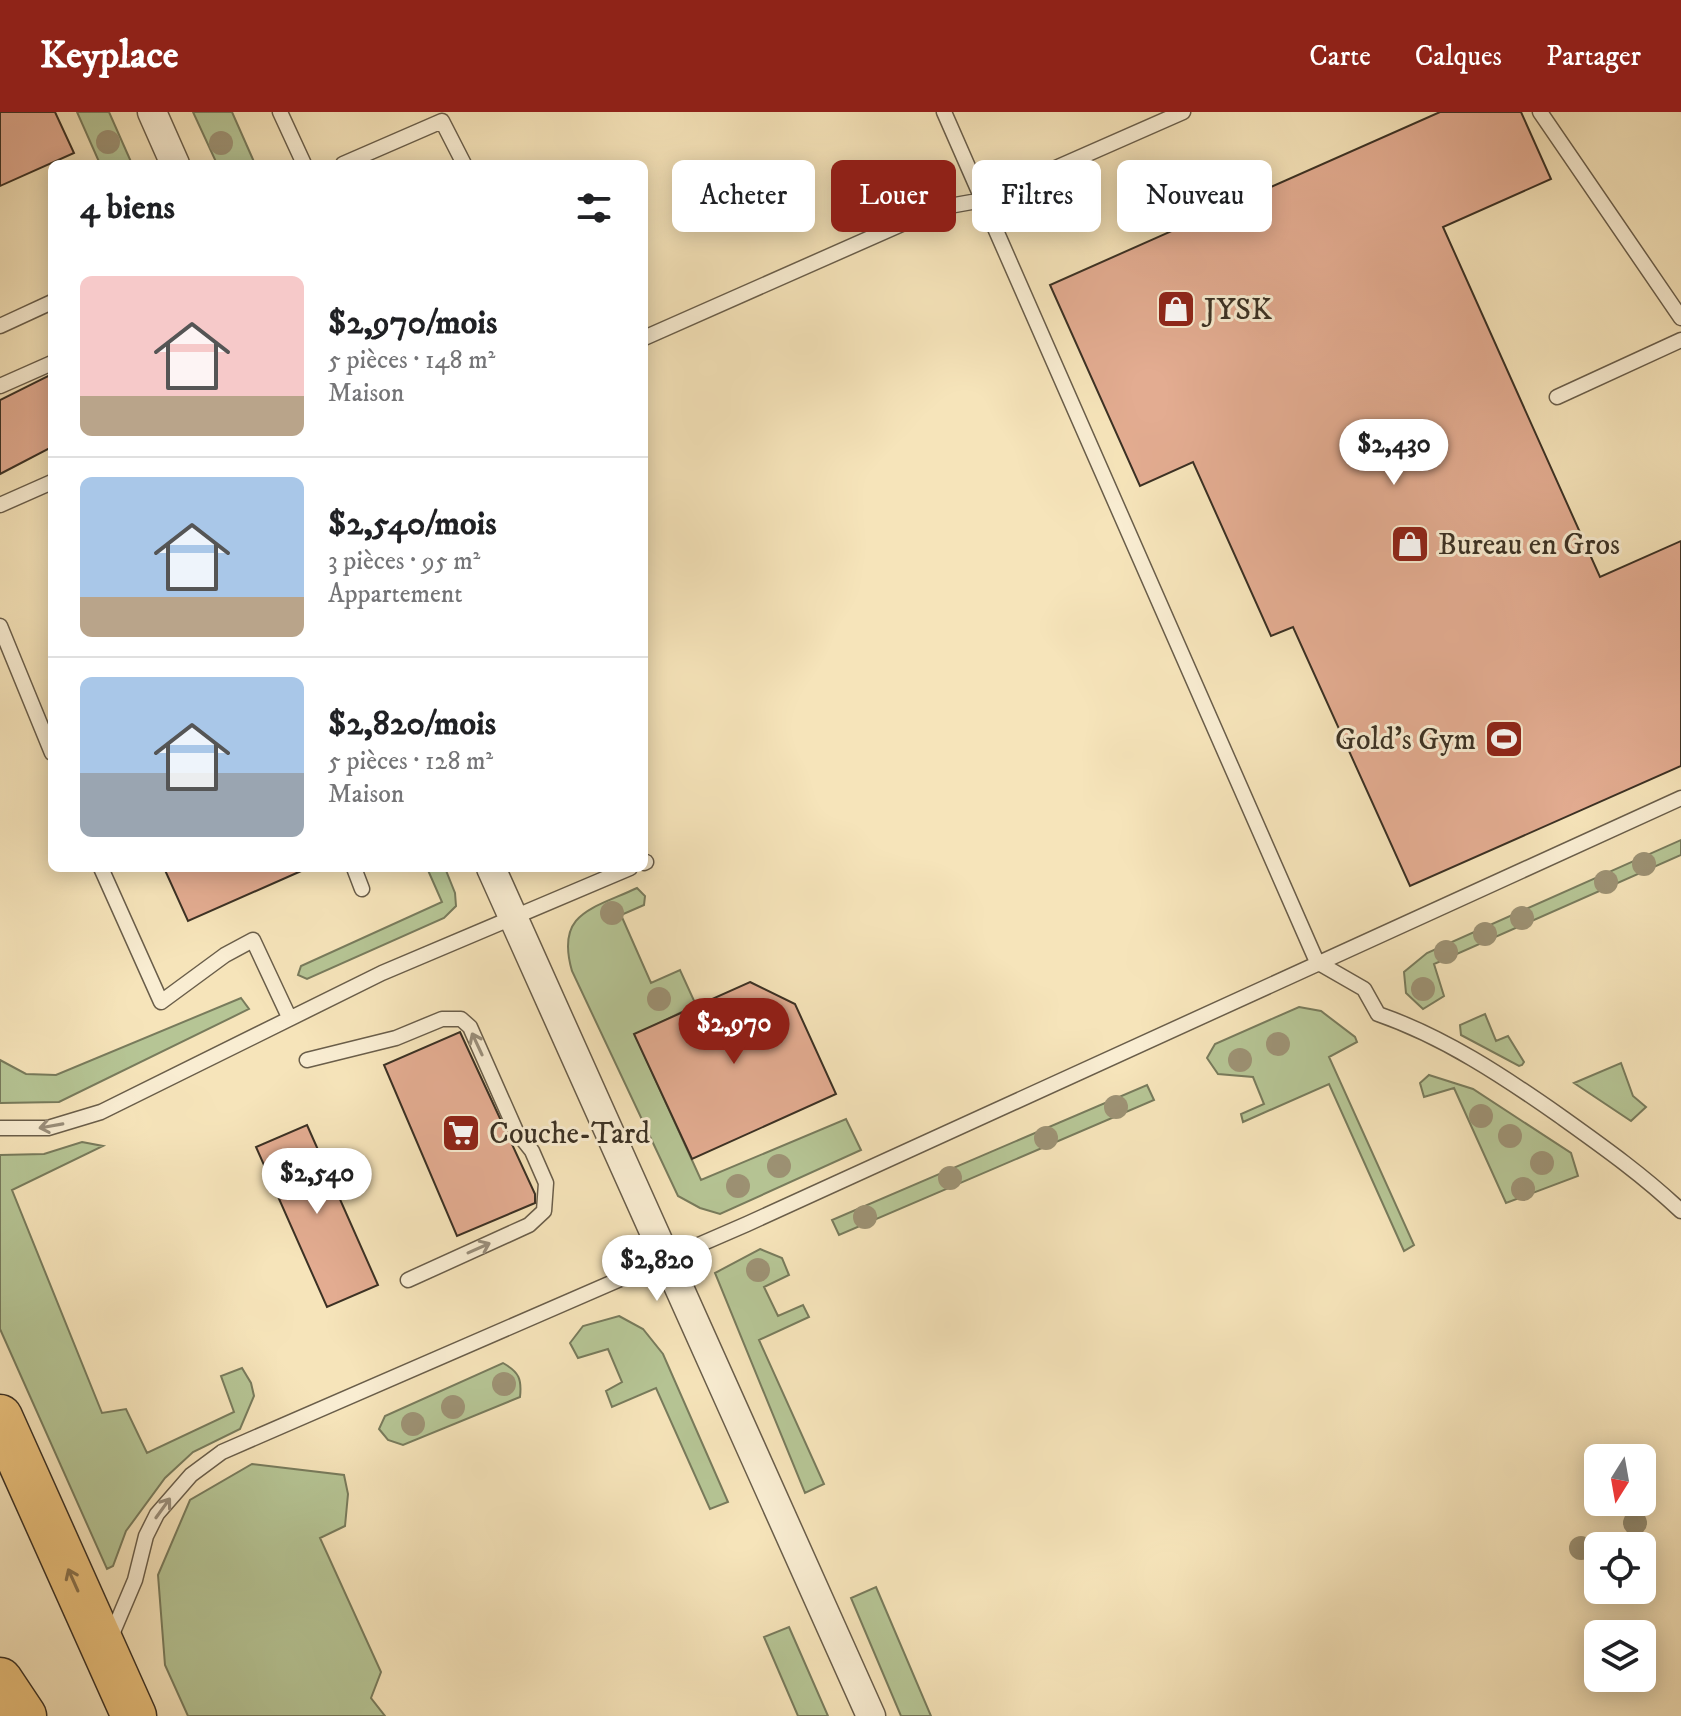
<!DOCTYPE html>
<html lang="fr">
<head>
<meta charset="utf-8">
<style>
  :root { --surface:#fff; --page:#f2f2f2; --text:#202124; --muted:#757577; --line:#e0e0e0; --accent:#8f2418 }
  body { margin:0; font-family:"IM FELL DW Pica",serif; background:var(--page); color:var(--text); height:100vh; display:flex; flex-direction:column; font-size:30px; white-space:nowrap }
  * { box-sizing:border-box; margin:0 }
  p { font-size:26px; color:var(--muted) }
  .icon { flex:none; width:44px; height:44px; fill:none; stroke:currentColor; stroke-width:2; stroke-linecap:round; stroke-linejoin:round }
  .map { position:relative; flex:1; overflow:hidden }
  .side { position:absolute; left:48px; top:48px; width:600px; height:712px; display:flex; flex-direction:column; background:var(--surface); border-radius:12px; box-shadow:0 4px 20px #0003 }
  .side>* { flex:none }
  .guide { position:absolute; left:672px; top:48px; width:760px; height:72px; display:flex; gap:16px }
  .needle { width:52px; rotate:191deg }
  .buttons { position:absolute; left:1584px; top:1332px; display:grid; gap:16px }
  .buttons a { display:grid; place-items:center; width:72px; height:72px; border-radius:12px; background:var(--surface); box-shadow:0 4px 20px #0003; font-size:40px }
  .price { position:absolute; translate:-50% -68px; padding:0 18px; border-radius:28px; background:#fff; color:#222; font-size:26px; line-height:52px; filter:drop-shadow(0 2px 4px #0008) }
  .price::after { content:''; position:absolute; left:50%; top:48px; width:24px; height:18px; margin-left:-12px; background:inherit; clip-path:polygon(0 0,100% 0,50% 100%) }
  .price.selected { background:var(--accent); color:#fff }
  ul { padding:0; list-style:none }
  li { display:flex; align-items:center; gap:24px; height:200px; padding:0 32px }
  li+li { border-top:2px solid var(--line) }
  li span { display:grid; place-items:center; flex:none; width:224px; height:160px; border-radius:12px; color:#555 }
  li>.icon { margin-inline-start:auto }
  span .icon { width:96px; height:96px; fill:#fffc; stroke-width:1 }
  li b { font-size:34px }
  h2 { display:flex; justify-content:space-between; align-items:center; height:96px; padding:0 32px; font-size:34px }
  .chip { padding:0 28px; border-radius:12px; background:var(--surface); box-shadow:0 4px 20px #0003; font-size:28px; line-height:72px }
  .chip.selected { background:var(--accent); color:#fff }
  header { display:flex; align-items:center; gap:48px; box-sizing:border-box; height:112px; padding:0 40px; background:var(--accent); color:#fff }
  header strong { font-size:38px }
  nav { display:flex; gap:44px; margin-inline-start:auto; font-size:28px }
  .map>svg:first-child { display:block }
</style>
</head>
<body>
<header>
<strong>Keyplace</strong>
<nav><a>Carte</a><a>Calques</a><a>Partager</a></nav>
</header>
<div class="map">
<svg width="1681" height="1604" viewBox="0 0 1681 1604">
  <rect width="100%" height="100%" fill="#f6e4ba"/>
  <filter id="stains"><feTurbulence type="fractalNoise" baseFrequency=".0025" numOctaves="4"/><feColorMatrix values="0 0 0 0 .2 0 0 0 0 .09 0 0 0 0 .02 0 0 0 .5 -.17"/></filter>
  <radialGradient id="worn" r=".72"><stop offset=".6" stop-color="#630" stop-opacity="0"/><stop offset="1" stop-color="#630" stop-opacity=".3"/></radialGradient>
  <path fill="#b6c595" stroke="#787b5c" stroke-width="2" d="M77 0H109L132 52H100Z
    M193 0H232L255 52H217Z
    M1681 728V743L1434 852 1444 884 1423 897 1406 881 1404 860 1427 841Z
    M427 756H445L455 781 456 794 444 806 307 867 298 863 301 854 442 790Z
    M637 776 645 784 644 793 621 803 651 871 680 858 696 893 635 923 701 1068 846 1007 861 1038 720 1102 700 1096 678 1084 572 859C555 800 593 797 637 776Z
    M241 886 249 897 59 990 0 991V948L26 962 56 963Z
    M1299 895 1321 899 1355 925 1357 930 1329 945 1414 1133 1404 1139 1329 972 1243 1010 1241 1002 1264 992 1253 965 1218 962 1207 946 1215 932Z
    M1485 902 1496 929 1508 924 1524 950 1522 953 1519 954 1461 923 1460 913Z
    M1621 951 1633 984 1646 995 1631 1009 1574 971Z
    M1429 963 1473 977 1571 1041 1578 1064 1506 1091 1454 976 1424 985 1420 971Z
    M1147 973 1154 988 839 1123 832 1108Z
    M82 1030 103 1034 12 1078 102 1301 126 1297 147 1341 234 1300 221 1264 242 1256 251 1271 254 1284 240 1317 193 1340 165 1366 126 1419 113 1454 107 1457 0 1217V1043L44 1042Z
    M760 1137 782 1146 789 1163 764 1175 778 1204 803 1193 809 1205 759 1228 824 1372 805 1381 715 1161Z
    M619 1204 643 1217 663 1242 728 1390 710 1397 656 1276 612 1295 606 1279 622 1270 608 1237 578 1246 570 1231 583 1214Z
    M503 1251C519 1260 522 1267 520 1285L403 1333 388 1328 379 1317 385 1304Z
    M252 1352 344 1363 348 1382 345 1414 320 1426 381 1560 371 1586 385 1604H188L165 1553 158 1463 190 1388Z
    M876 1475 931 1604H901L851 1486Z
    M789 1515 828 1604H798L764 1525Z"/>
  <path fill="#e3ac91" stroke="#3b3124" stroke-width="2" d="M0 0H55L74 41 0 74Z
    M1440 0H1521L1551 67 1443 115 1600 465 1681 429V654L1410 774 1293 515 1271 524 1193 350 1140 374 1050 173Z
    M52 262V335L0 362V288Z
    M164 756H308L188 809Z
    M750 870 795 892 836 982 692 1047 634 922Z
    M460 920 535 1082V1091L457 1124 384 953Z
    M307 1013 378 1173 327 1195 256 1035Z"/>
  <g fill="none" stroke-linecap="round" stroke-linejoin="round">
    <g stroke="#6a5e4a" stroke-width="17">
      <path id="lane" d="M280 0 304 52
        M944 0 1317 850 1364 877 1378 902C1444 925 1503 964 1560 1004 1602 1034 1643 1063 1681 1099
        M1540 0 1681 206
        M343 52 442 9 464 52
        M0 214 52 190
        M644 226 938 96 983 88 1183 0
        M0 274 52 251
        M1557 285 1681 228
        M0 393 52 370
        M0 514 52 641
        M644 751 646 750
        M101 756 161 890 225 843 253 828 289 905
        M354 756 362 777
        M307 948 396 926 442 907H461L470 915 516 1019 532 1039 546 1071 544 1099 529 1113 408 1168
        M0 1016H48L101 1000 382 861 630 756
        M110 1527 135 1468 146 1424 157 1402 191 1363 222 1340 747 1112 1681 686"/>
    </g>
    <g stroke="#6a5e4a" stroke-width="31">
      <path id="street" d="M152 0 175 52
        M491 756 871 1604"/>
    </g>
    <g stroke="#3b3124" stroke-width="47">
      <path id="primary" d="M0 1305 134 1604"/>
    </g>
    <g stroke="#3b3124" stroke-width="47">
      <path id="highway" d="M0 1568 24 1604"/>
    </g>
    <use href="#lane" stroke="#f9edd2" stroke-width="14"/>
    <use href="#street" stroke="#f9edd2" stroke-width="28"/>
    <use href="#primary" stroke="#ebc27d" stroke-width="44"/>
    <use href="#highway" stroke="#ebc27d" stroke-width="44"/>
  </g>
  <g fill="#9d9274">
    <circle cx="108" cy="30" r="12"/>
    <circle cx="221" cy="31" r="12"/>
    <circle cx="1644" cy="752" r="12"/>
    <circle cx="1606" cy="770" r="12"/>
    <circle cx="612" cy="801" r="12"/>
    <circle cx="1522" cy="806" r="12"/>
    <circle cx="1485" cy="822" r="12"/>
    <circle cx="1446" cy="840" r="12"/>
    <circle cx="1423" cy="877" r="12"/>
    <circle cx="659" cy="887" r="12"/>
    <circle cx="1278" cy="932" r="12"/>
    <circle cx="1240" cy="948" r="12"/>
    <circle cx="1116" cy="995" r="12"/>
    <circle cx="1481" cy="1004" r="12"/>
    <circle cx="1510" cy="1024" r="12"/>
    <circle cx="1046" cy="1026" r="12"/>
    <circle cx="1542" cy="1051" r="12"/>
    <circle cx="779" cy="1054" r="12"/>
    <circle cx="950" cy="1066" r="12"/>
    <circle cx="738" cy="1074" r="12"/>
    <circle cx="1523" cy="1077" r="12"/>
    <circle cx="865" cy="1105" r="12"/>
    <circle cx="758" cy="1158" r="12"/>
    <circle cx="504" cy="1272" r="12"/>
    <circle cx="453" cy="1295" r="12"/>
    <circle cx="413" cy="1312" r="12"/>
    <circle cx="1635" cy="1411" r="12"/>
    <circle cx="1581" cy="1436" r="12"/>
  </g>
  <defs><path id="oneway-shaft" d="M-6 0H5M1.5-3L5.5 0L1.5 3" fill="none" stroke-width="1.6" stroke-linecap="round" stroke-linejoin="round" transform="scale(2)"/></defs>
  <g stroke="#9a8f7b">
    <use href="#oneway-shaft" transform="translate(477 932) rotate(-115)"/>
    <use href="#oneway-shaft" transform="translate(51 1014) rotate(170)"/>
    <use href="#oneway-shaft" transform="translate(479 1136) rotate(-24)"/>
    <use href="#oneway-shaft" transform="translate(163 1396) rotate(-54)"/>
  </g>
  <use stroke="#8a724c" href="#oneway-shaft" transform="translate(73 1468) rotate(-114)"/>
  <defs>
    <g id="shop-square" transform="scale(2)"><rect x="-9" y="-9" width="18" height="18" rx="4" fill="#8f2418" stroke="#f9edd2"/><path d="M-5-2.5h2.3a2.7 3.5 0 0 1 5.4 0H5L5.5 6h-11ZM-1.5-2.5h3a1.5 2.3 0 0 0-3 0Z" fill="#fff"/></g>
    <g id="stadium-square" transform="scale(2)"><rect x="-9" y="-9" width="18" height="18" rx="4" fill="#8f2418" stroke="#f9edd2"/><path d="M0-5a6.5 5 0 1 0 0 10a6.5 5 0 1 0 0-10ZM-3.5-1.8h7v3.6h-7Z" fill="#fff"/></g>
    <g id="supermarket-square" transform="scale(2)"><rect x="-9" y="-9" width="18" height="18" rx="4" fill="#8f2418" stroke="#f9edd2"/><path d="M-6-5.5h2.5l.6 2H6L4.5 2H-2.5L-4.4-4H-6ZM-1.5 3.2a1.3 1.3 0 1 0 .1 0ZM3 3.2a1.3 1.3 0 1 0 .1 0Z" fill="#fff"/></g>
  </defs>
  <g fill-rule="evenodd">
    <use href="#shop-square" x="1176" y="197"/>
    <use href="#shop-square" x="1410" y="432"/>
    <use href="#stadium-square" x="1504" y="627"/>
    <use href="#supermarket-square" x="461" y="1021"/>
  </g>
  <g text-anchor="middle" stroke-width="6" stroke-linejoin="round" paint-order="stroke">
    <g font-size="30" fill="#3b3124" stroke="#f9edd2" text-anchor="start">
      <text x="1204" y="207">JYSK</text>
      <text x="1438" y="442">Bureau en Gros</text>
      <text x="1476" y="637" text-anchor="end">Gold's Gym</text>
      <text x="489" y="1031">Couche-Tard</text>
    </g>
  </g>
  <rect width="100%" height="100%" filter="url(#stains)"/>
  <rect width="100%" height="100%" fill="url(#worn)"/>
</svg>
<div class="buttons">
<a><svg class="needle" viewBox="-14 -14 28 28"><path d="M0-13l5 13h-10z" fill="#e53935"/><path d="M0 13l5-13h-10z" fill="#757577"/></svg></a>
<a><svg class="icon" aria-label="locate" viewBox="0 0 24 24"><circle cx="12" cy="12" r="6"/><path d="M12 2v4M12 18v4M2 12h4M18 12h4"/></svg></a>
<a><svg class="icon" aria-label="layers" viewBox="0 0 24 24"><path d="M12 4l9 5-9 5-9-5zM3 14l9 5 9-5"/></svg></a>
</div>
<b class="price" style="left:1394px;top:375px">$2,430</b>
<b class="price selected" style="left:734px;top:954px">$2,970</b>
<b class="price" style="left:317px;top:1104px">$2,540</b>
<b class="price" style="left:657px;top:1191px">$2,820</b>
<div class="guide">
<a class="chip">Acheter</a>
<a class="chip selected">Louer</a>
<a class="chip">Filtres</a>
<a class="chip">Nouveau</a>
</div>
<section class="side">
<h2>4 biens<svg class="icon" aria-label="filters" viewBox="0 0 24 24"><path d="M4 7h16M4 17h16"/><circle cx="9" cy="7" r="2"/><circle cx="15" cy="17" r="2"/></svg></h2>
<ul>
<li><span style="background:linear-gradient(#f6c9c9 75%,#b9a48a 0)"><svg class="icon" aria-label="home" viewBox="0 0 24 24"><path d="M3 11l9-7 9 7M6 9v11h12V9"/></svg></span><div><b>$2,970/mois</b><p>5 pièces · 148 m²</p><p>Maison</p></div></li>
<li><span style="background:linear-gradient(#a9c7e8 75%,#b9a48a 0)"><svg class="icon" aria-label="home" viewBox="0 0 24 24"><path d="M3 11l9-7 9 7M6 9v11h12V9"/></svg></span><div><b>$2,540/mois</b><p>3 pièces · 95 m²</p><p>Appartement</p></div></li>
<li><span style="background:linear-gradient(#a9c7e8 60%,#9aa5b1 0)"><svg class="icon" aria-label="home" viewBox="0 0 24 24"><path d="M3 11l9-7 9 7M6 9v11h12V9"/></svg></span><div><b>$2,820/mois</b><p>5 pièces · 128 m²</p><p>Maison</p></div></li>
</ul>
</section>
</div>
</body>
</html>
